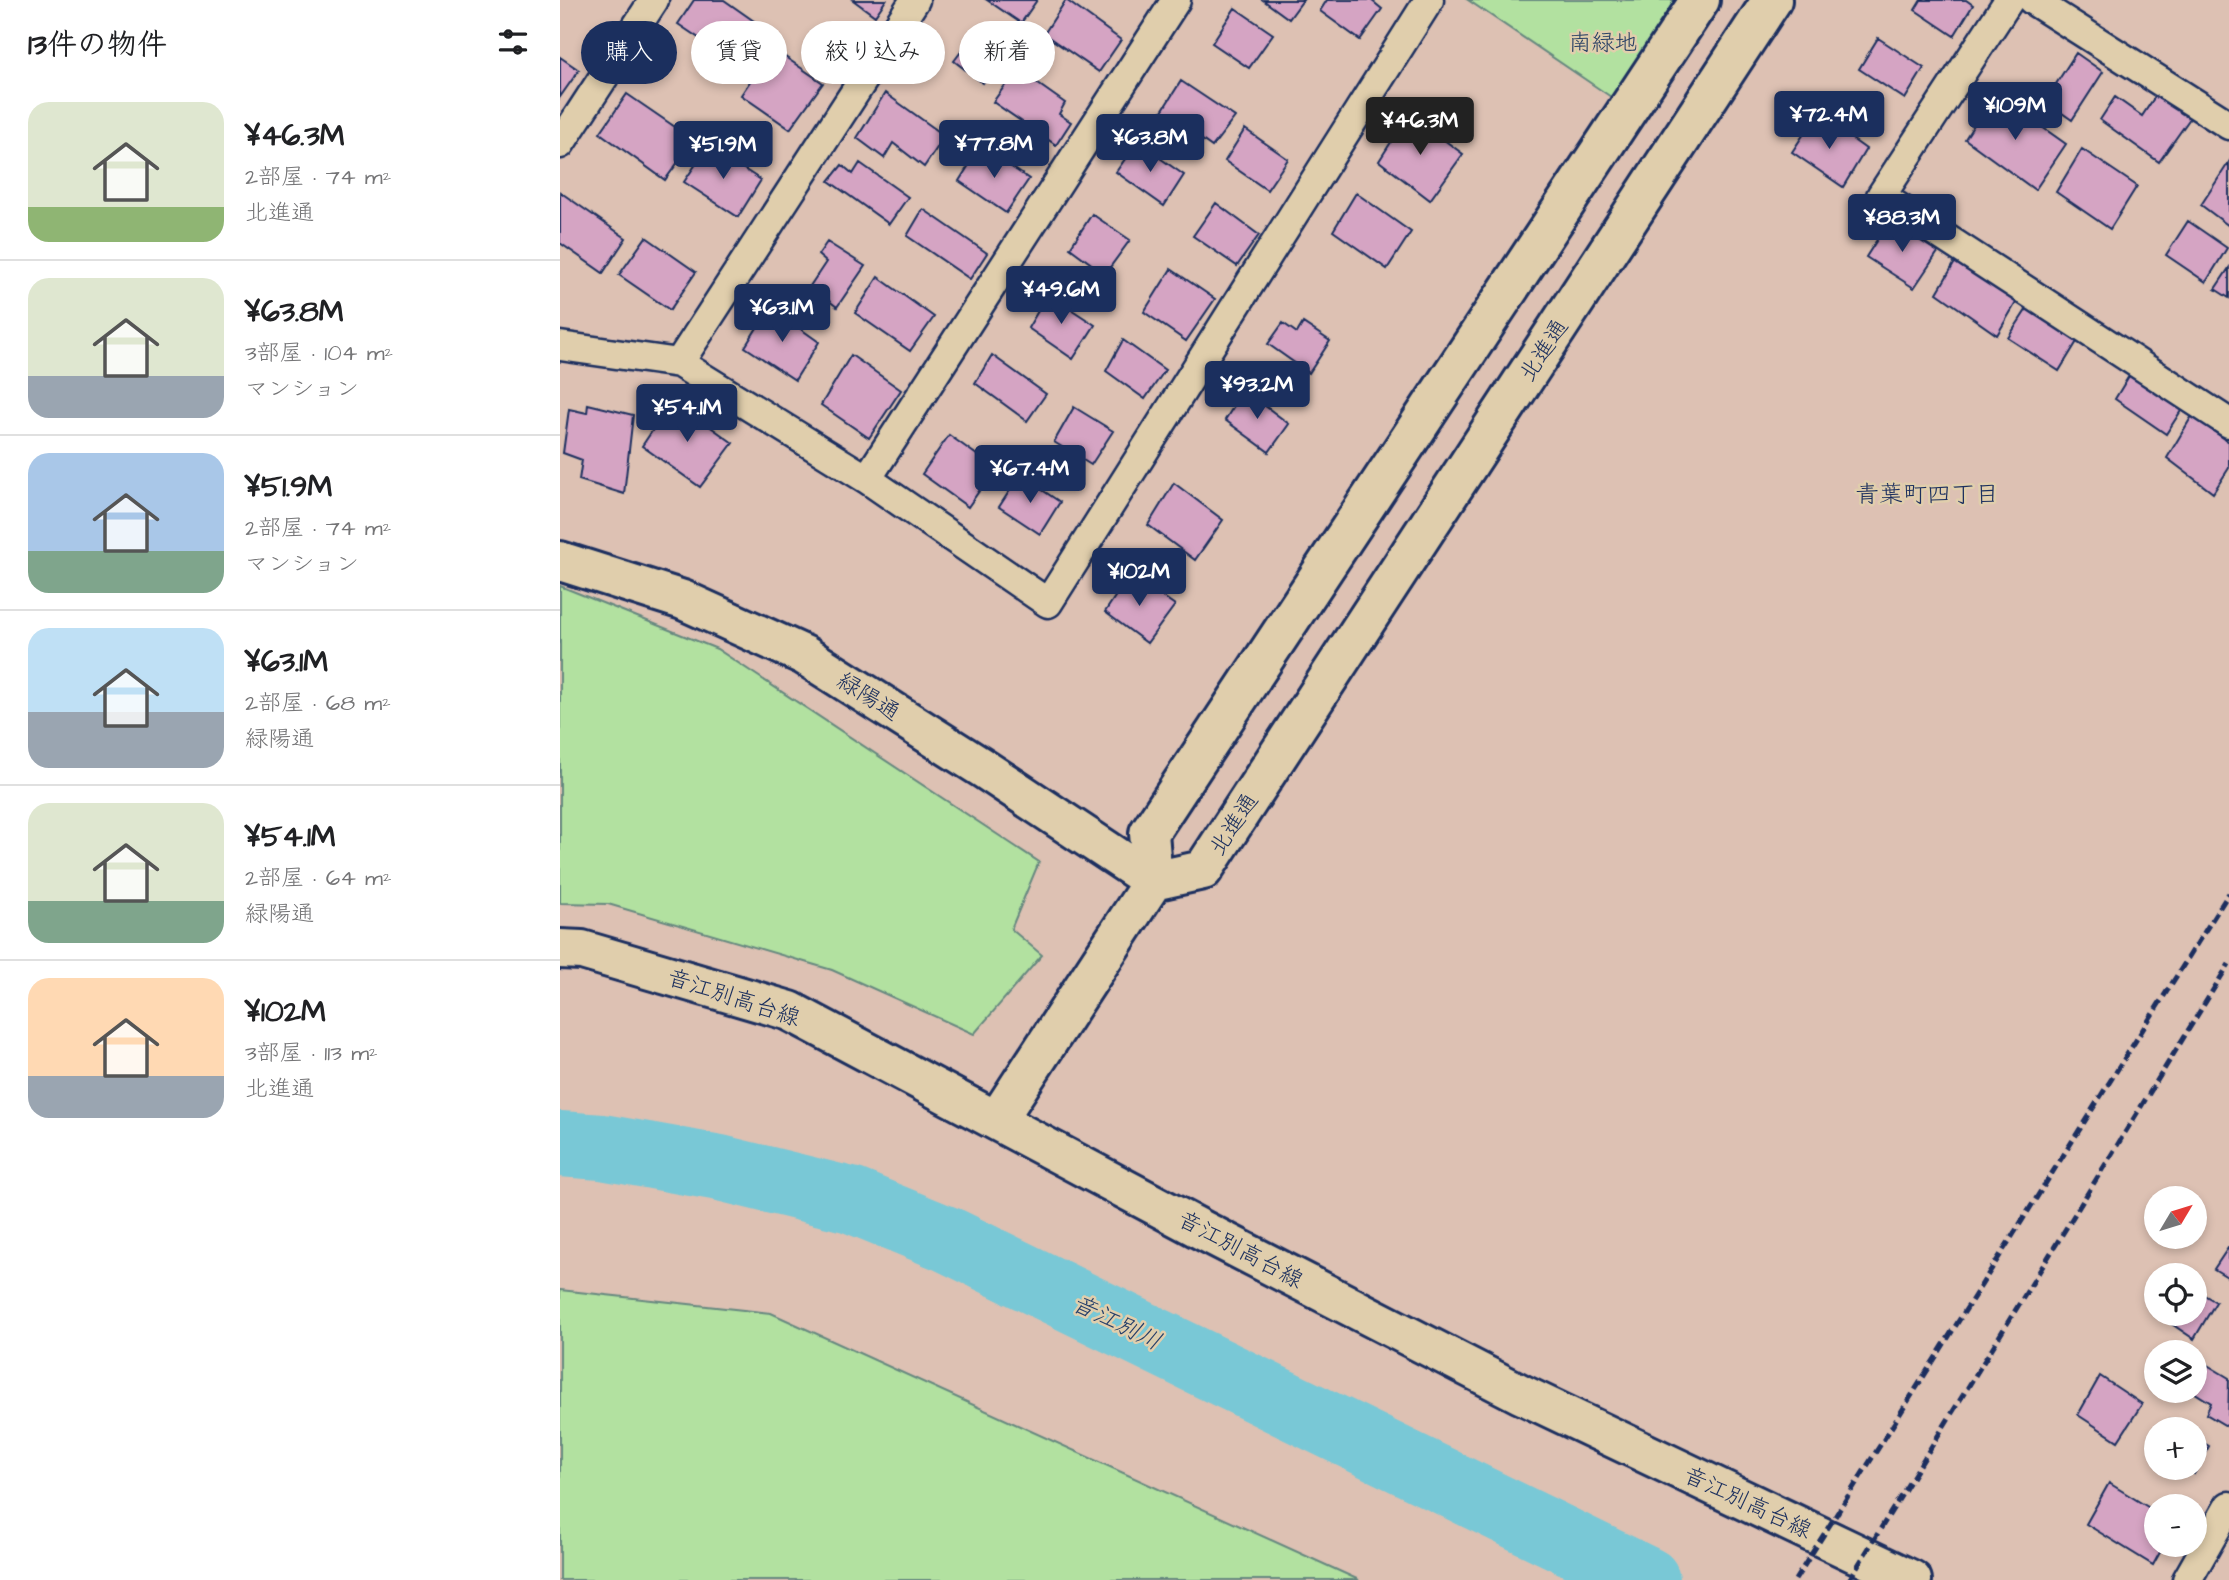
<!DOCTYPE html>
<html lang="ja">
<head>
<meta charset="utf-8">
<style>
  :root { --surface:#fff; --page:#f6f6f6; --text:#202124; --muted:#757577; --line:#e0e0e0; --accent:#1b2f5e }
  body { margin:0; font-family:"Architects Daughter","Klee One",sans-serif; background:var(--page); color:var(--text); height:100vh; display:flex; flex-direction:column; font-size:26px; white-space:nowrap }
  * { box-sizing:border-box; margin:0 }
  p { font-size:23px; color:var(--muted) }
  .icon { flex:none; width:38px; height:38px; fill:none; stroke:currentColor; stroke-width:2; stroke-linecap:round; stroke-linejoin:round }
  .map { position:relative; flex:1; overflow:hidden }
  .side { display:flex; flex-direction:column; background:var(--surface); width:560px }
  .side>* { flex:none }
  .guide { position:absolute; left:21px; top:21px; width:665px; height:63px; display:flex; gap:14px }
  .needle { width:46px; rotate:52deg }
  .tools { position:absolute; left:1584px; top:1186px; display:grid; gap:14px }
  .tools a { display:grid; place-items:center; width:63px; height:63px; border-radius:50%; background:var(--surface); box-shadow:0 4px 10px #0003; font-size:35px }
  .price { position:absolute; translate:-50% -60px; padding:0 16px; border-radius:7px; background:var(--accent); color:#fff; font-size:23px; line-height:46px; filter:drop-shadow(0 2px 4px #0008) }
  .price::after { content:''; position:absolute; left:50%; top:42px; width:21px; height:16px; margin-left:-10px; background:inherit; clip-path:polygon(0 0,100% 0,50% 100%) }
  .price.on { background:#222; color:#fff }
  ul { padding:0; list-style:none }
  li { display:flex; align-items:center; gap:21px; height:175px; padding:0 28px }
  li+li { border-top:2px solid var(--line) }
  li span { display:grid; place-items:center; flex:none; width:196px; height:140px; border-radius:21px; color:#555 }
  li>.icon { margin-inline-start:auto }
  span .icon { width:84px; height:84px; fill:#fffc; stroke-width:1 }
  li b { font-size:30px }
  h2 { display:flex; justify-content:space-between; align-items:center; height:84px; padding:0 28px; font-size:30px }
  .pill { padding:0 24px; border-radius:32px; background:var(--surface); box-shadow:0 4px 10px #0003; font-size:24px; line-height:63px }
  .pill.on { background:var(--accent); color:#fff }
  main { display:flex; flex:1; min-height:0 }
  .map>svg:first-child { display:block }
</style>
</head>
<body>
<main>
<section class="side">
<h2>13件の物件<svg class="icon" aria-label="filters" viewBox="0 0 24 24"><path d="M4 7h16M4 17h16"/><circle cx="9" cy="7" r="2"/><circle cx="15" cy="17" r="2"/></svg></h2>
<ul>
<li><span style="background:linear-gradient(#dfe7d0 75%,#8fb573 0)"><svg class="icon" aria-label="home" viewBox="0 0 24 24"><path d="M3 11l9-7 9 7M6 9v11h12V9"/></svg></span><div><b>¥46.3M</b><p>2部屋 · 74 m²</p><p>北進通</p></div></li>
<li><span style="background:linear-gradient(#dfe7d0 70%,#9aa5b1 0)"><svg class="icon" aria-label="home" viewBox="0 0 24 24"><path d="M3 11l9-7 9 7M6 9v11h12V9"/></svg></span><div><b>¥63.8M</b><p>3部屋 · 104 m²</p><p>マンション</p></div></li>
<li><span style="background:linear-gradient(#a9c7e8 70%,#7fa58c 0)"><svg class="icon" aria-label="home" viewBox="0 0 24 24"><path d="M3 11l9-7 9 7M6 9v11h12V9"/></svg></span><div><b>¥51.9M</b><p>2部屋 · 74 m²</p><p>マンション</p></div></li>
<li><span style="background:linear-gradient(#bfe0f5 60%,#9aa5b1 0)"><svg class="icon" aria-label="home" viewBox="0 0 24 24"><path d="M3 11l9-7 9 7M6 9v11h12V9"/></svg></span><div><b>¥63.1M</b><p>2部屋 · 68 m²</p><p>緑陽通</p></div></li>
<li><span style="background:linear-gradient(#dfe7d0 70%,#7fa58c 0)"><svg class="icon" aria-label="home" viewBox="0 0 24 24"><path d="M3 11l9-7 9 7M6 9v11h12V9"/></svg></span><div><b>¥54.1M</b><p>2部屋 · 64 m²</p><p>緑陽通</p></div></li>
<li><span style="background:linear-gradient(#ffd9b3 70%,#9aa5b1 0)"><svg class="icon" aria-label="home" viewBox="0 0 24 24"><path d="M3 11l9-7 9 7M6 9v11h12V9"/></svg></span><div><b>¥102M</b><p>3部屋 · 113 m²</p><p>北進通</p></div></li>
</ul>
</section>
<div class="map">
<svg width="1669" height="1580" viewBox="0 0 1669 1580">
  <rect width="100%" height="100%" fill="#ddc1b3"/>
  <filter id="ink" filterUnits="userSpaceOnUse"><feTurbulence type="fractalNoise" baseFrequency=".0143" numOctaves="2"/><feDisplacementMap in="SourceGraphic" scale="14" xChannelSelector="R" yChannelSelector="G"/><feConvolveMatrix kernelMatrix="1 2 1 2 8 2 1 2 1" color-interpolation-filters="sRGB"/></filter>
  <g filter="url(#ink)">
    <path fill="#b2e1a0" stroke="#66887f" stroke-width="2" d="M908 0H1125L1054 99Z
      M0 586 157 649 479 862 451 929 482 955 414 1034 272 970 48 904 0 903Z
      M0 1290 211 1313 799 1580H0Z"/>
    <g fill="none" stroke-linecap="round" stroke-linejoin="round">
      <path stroke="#79c8d6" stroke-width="66" d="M0 1144 42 1147 160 1168 291 1200 389 1240 1087 1580"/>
    </g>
    <path fill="#d5a4c3" stroke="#1b2f5e" stroke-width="2" d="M134 0H164L201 26 176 63 118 24Z
      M293 0H326L315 16Z
      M427 0H477L461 23Z
      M506 0 561 40 539 72 484 34Z
      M703 0H743L729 19Z
      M767 0H811L822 9 800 40 760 11Z
      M1361 0H1406L1413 5 1394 36 1355 10Z
      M675 8 713 34 689 68 652 43Z
      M413 36 441 57 423 83 394 61Z
      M1318 38 1364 68 1345 99 1299 69Z
      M212 48 263 83 230 129 181 95Z
      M1516 53 1543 72 1512 120 1485 101Z
      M0 57 19 70 0 97Z
      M457 69 505 103 499 114 511 122 496 145 433 102Z
      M621 81 675 117 652 147 602 111Z
      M1600 89 1633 114 1599 162 1540 120 1555 97 1582 116Z
      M325 93 385 136 364 167 333 143 324 158 297 138Z
      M1434 93 1506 144 1475 190 1405 139Z
      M67 94 134 140 105 180 40 133Z
      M849 114 903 154 870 200 819 161Z
      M1257 114 1306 149 1283 187 1232 152Z
      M685 129 728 159 707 190 665 161Z
      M577 142 624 175 604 206 556 172Z
      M148 146 201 180 178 217 124 182Z
      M421 146 469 179 446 213 399 181Z
      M1522 149 1577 186 1550 229 1496 192Z
      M1669 162V226L1641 205Z
      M300 163 348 197 329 224 269 181 282 165 293 174Z
      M0 192 66 238 43 273 0 243Z
      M796 193 851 232 827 269 773 231Z
      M656 203 699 235 677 266 633 236Z
      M363 209 427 253 410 279 347 236Z
      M532 214 570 240 545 274 510 248Z
      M1329 221 1378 252 1354 288 1306 257Z
      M1628 221 1667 248 1646 282 1606 255Z
      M86 237 136 272 110 310 59 275Z
      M267 242 305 266 277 307 250 286 266 262 258 255Z
      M1401 252 1457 301 1437 335 1377 293Z
      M1669 268V298L1655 289Z
      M611 269 655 299 626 341 584 312Z
      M318 277 374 317 350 351 295 313Z
      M488 294 535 325 513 359 468 328Z
      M1472 301 1521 335 1499 371 1448 338Z
      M210 307 259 342 235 380 185 347Z
      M723 323 737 333 743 323 770 341 749 373 708 344Z
      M563 340 605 370 585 399 546 371Z
      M291 355 341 390 309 438 261 405Z
      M432 355 486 394 467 421 415 383Z
      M1575 366 1626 403 1606 434 1555 399Z
      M684 390 729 424 709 452 665 420Z
      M113 400 173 443 140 487 82 446Z
      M28 404 73 415 64 494 19 480 22 460 3 453 9 409 27 413Z
      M514 407 553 431 531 465 494 442Z
      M1632 416 1669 442V468L1653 493 1607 458Z
      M389 435 435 468 408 507 362 474Z
      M460 475 500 502 480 534 439 507Z
      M614 483 663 520 635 560 588 525Z
      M570 574 615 605 587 643 545 612Z
      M1668 1248H1669V1278L1654 1269Z
      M1634 1289 1656 1302 1634 1339 1597 1314H1634Z
      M1634 1357 1669 1378 1668 1427 1646 1414 1651 1403 1632 1391H1634Z
      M1540 1376 1582 1404 1558 1441 1518 1415Z
      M1609 1420 1624 1430H1603Z
      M1634 1437 1649 1446 1634 1474 1626 1468H1634Z
      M1549 1483 1596 1512V1545H1604L1593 1565 1526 1524Z"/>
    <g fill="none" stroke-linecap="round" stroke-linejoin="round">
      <g stroke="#1b2f5e" stroke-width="33">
        <path id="street" d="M1449 0 1321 196 1669 423
          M1472 0 1669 125
          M0 144 94 0
          M0 346 119 363 307 479 488 603 869 0
          M119 363 355 0
          M307 479 616 0
          M1627 1580 1669 1506"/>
      </g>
      <g stroke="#1b2f5e" stroke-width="44">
        <path id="secondary" d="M0 561 123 600 244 655 424 769 593 881
          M593 881 643 870 1212 0
          M593 881 589 833 1140 0
          M0 949 22 950 230 1011 642 1230 961 1394 1352 1580
          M437 1120 593 881"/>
      </g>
      <use href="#street" stroke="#e0ceac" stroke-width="28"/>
      <use href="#secondary" stroke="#e0ceac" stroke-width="38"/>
      <path stroke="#1b2f5e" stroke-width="5" stroke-dasharray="10 5" stroke-linecap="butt" d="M1235 1580 1669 893
        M1289 1580 1669 964"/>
    </g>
  </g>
  <g text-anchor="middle" stroke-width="5" stroke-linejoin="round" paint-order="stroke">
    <g font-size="23" fill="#2a4165" stroke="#e0ceac">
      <text x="1043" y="50">南緑地</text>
    </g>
    <g font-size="23" fill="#1b2f5e" stroke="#e0ceac">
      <text transform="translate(983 350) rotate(-57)" y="8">北進通</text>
      <text transform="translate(309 696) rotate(32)" y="8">緑陽通</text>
      <text transform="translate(673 824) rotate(-57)" y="8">北進通</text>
      <text transform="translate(174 997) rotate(18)" y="8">音江別高台線</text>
      <text transform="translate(681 1249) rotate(28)" y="8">音江別高台線</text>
      <text transform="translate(1188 1502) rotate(25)" y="8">音江別高台線</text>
    </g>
    <g font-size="24" fill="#1b2f5e" stroke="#e0ceac">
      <text x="1367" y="502">青葉町四丁目</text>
    </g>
    <g font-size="24" font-style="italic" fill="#243e6a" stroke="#e0ceac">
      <text transform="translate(557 1322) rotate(26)" y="8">音江別川</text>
    </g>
  </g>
</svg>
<div class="tools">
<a><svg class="needle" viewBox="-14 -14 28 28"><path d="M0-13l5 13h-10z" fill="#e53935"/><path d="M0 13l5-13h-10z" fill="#757577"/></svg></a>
<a><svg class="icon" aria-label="locate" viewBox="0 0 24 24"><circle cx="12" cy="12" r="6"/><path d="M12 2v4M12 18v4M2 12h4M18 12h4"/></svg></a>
<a><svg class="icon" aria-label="layers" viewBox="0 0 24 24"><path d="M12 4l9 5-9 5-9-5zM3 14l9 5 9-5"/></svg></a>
<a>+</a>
<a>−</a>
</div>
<b class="price" style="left:1455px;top:142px">¥109M</b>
<b class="price" style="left:1269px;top:151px">¥72.4M</b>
<b class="price on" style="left:860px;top:157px">¥46.3M</b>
<b class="price" style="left:590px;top:174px">¥63.8M</b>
<b class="price" style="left:434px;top:180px">¥77.8M</b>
<b class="price" style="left:163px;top:181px">¥51.9M</b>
<b class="price" style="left:1342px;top:254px">¥88.3M</b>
<b class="price" style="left:501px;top:326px">¥49.6M</b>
<b class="price" style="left:222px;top:344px">¥63.1M</b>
<b class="price" style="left:697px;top:421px">¥93.2M</b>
<b class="price" style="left:127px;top:444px">¥54.1M</b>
<b class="price" style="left:470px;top:505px">¥67.4M</b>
<b class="price" style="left:579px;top:608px">¥102M</b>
<div class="guide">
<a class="pill on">購入</a>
<a class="pill">賃貸</a>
<a class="pill">絞り込み</a>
<a class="pill">新着</a>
</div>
</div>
</main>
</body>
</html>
